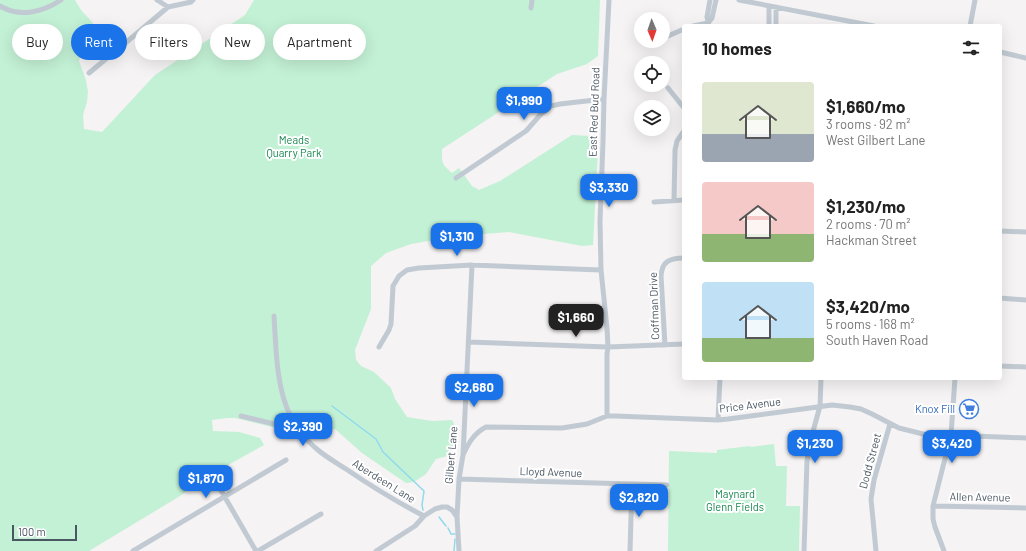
<!DOCTYPE html>
<html lang="en">
<head>
<meta charset="utf-8">
<style>
  :root { --surface:#fff; --page:#f6f6f6; --text:#222; --muted:#767676; --accent:#1a73e8 }
  body { margin:0; font-family:Barlow,sans-serif; background:var(--page); color:var(--text); height:100vh; display:flex; flex-direction:column; font-size:15px; white-space:nowrap }
  * { box-sizing:border-box; margin:0 }
  p { font-size:13px; color:var(--muted) }
  .icon { flex:none; width:22px; height:22px; fill:none; stroke:currentColor; stroke-width:2; stroke-linecap:round; stroke-linejoin:round }
  .map { position:relative; flex:1; overflow:hidden }
  .drawer { position:absolute; left:682px; top:24px; width:320px; height:356px; display:flex; flex-direction:column; background:var(--surface); border-radius:4px; box-shadow:0 4px 16px #0002 }
  .drawer>* { flex:none }
  .top-card { position:absolute; left:12px; top:24px; width:380px; height:36px; display:flex; gap:8px }
  .needle { width:26px; rotate:178deg }
  .tools { position:absolute; left:634px; top:12px; display:grid; gap:8px }
  .tools a { display:grid; place-items:center; width:36px; height:36px; border-radius:50%; background:var(--surface); box-shadow:0 4px 16px #0002; font-size:20px }
  .scale { position:absolute; left:12px; bottom:10px; width:65px; box-sizing:border-box; padding-left:4px; border:2px solid #4a5661; border-top:0; font-size:11px; line-height:14px; white-space:nowrap; color:#4a5661; -webkit-text-stroke:3px #fff; paint-order:stroke }
  .price { position:absolute; translate:-50% -34px; padding:0 9px; border-radius:8px; background:var(--accent); color:#fff; font-size:13px; line-height:26px; filter:drop-shadow(0 1px 2px #0008) }
  .price::after { content:''; position:absolute; left:50%; top:24px; width:12px; height:9px; margin-left:-6px; background:inherit; clip-path:polygon(0 0,100% 0,50% 100%) }
  .price.current { background:#222; color:#fff }
  ul { padding:0; list-style:none }
  li { display:flex; align-items:center; gap:12px; height:100px; padding:0 20px }
  li span { display:grid; place-items:center; flex:none; width:112px; height:80px; border-radius:4px; color:#555 }
  li>.icon { margin-inline-start:auto }
  span .icon { width:48px; height:48px; fill:#fffc; stroke-width:1 }
  li b { font-size:17px }
  h2 { display:flex; justify-content:space-between; align-items:center; height:48px; padding:0 20px; font-size:17px }
  .tag { padding:0 14px; border-radius:18px; background:var(--surface); box-shadow:0 4px 16px #0002; font-size:14px; line-height:36px }
  .tag.current { background:var(--accent); color:#fff }
  .map>svg:first-child { display:block }
</style>
</head>
<body>
<div class="map">
<svg width="1026" height="551" viewBox="0 0 1026 551">
  <rect width="100%" height="100%" fill="#f5f3f3"/>
  <path fill="#c3f1d5" d="M0 0H75L81 10 93 23 94 36 84 48 79 61 86 80 88 92 87 102 83 115 84 129 102 132 155 75 245 15 254 0H600L598 56 587 64 557 74 442 149C442 164 441 163 452 173L459 168 472 186 479 190 500 181 572 135 591 136 598 148 593 245 582 246 509 232 456 236 411 244 386 253 371 266V309L355 350 356 360 361 366 374 372 391 388 395 399 407 417 432 421 452 420C459 430 453 444 451 455L436 459 426 474 414 482 406 483 362 453 335 429 320 432 298 435 272 427 235 418H227L212 420 213 431 239 432 260 438 264 445 205 478 180 496 89 551H0Z
    M774 444 776 466H787L786 506H800L799 551H668L669 451 717 453V450L750 446V447Z"/>
  <g fill="none" stroke-linecap="round" stroke-linejoin="round">
    <path stroke="#90daee" stroke-width="1.5" d="M332 406 376 439 383 452 424 491 422 505 423 510
      M439 517 446 526
      M448 528 451 534H455
      M454 551 455 539"/>
    <path stroke="#c1cad2" stroke-width="5" d="M157 0 168 7 191 2 193 0
      M739 0 874 26
      M0 6C20 18 43 12 61 0
      M531 8 532 0
      M708 23 712 18 716 0
      M693 26 708 23
      M709 26 707 17 710 0
      M769 26V6
      M776 26V7
      M970 26 975 0
      M668 36 684 29
      M1000 52 1026 58
      M89 73 135 35 168 7
      M668 88 684 108
      M456 178 526 131 541 114 551 106 560 104 604 99
      M674 200 675 150 677 141 684 131
      M654 202 684 200
      M1000 231 1026 232
      M1000 298 1026 300
      M274 316C276 347 276 389 291 417 296 428 309 443 318 450 326 457 337 463 346 469 371 486 397 502 424 516
      M469 342 608 347 684 344
      M665 345 661 276C662 261 670 258 684 258
      M379 347 389 330 391 324 393 286 399 276 407 270 419 268 472 265 601 270
      M1000 366 1026 367
      M241 416 299 430
      M607 416V354L608 347 607 328 601 270 600 221 603 142 604 99 609 0
      M718 420 720 378
      M463 455C468 444 474 433 486 427L562 428 587 424 607 416H615L718 420 728 419 832 405 850 407 861 409 872 414 899 428 923 434 1026 438
      M459 479 667 485
      M215 480 256 551
      M933 506 1026 508
      M133 551 286 460
      M258 551 321 514
      M376 551 415 526 424 516 435 509 442 507H447L452 510 457 517
      M459 551 457 517 459 479 463 455 472 265
      M630 551 632 484
      M804 551 807 461 809 446 820 406 821 378
      M876 551 871 499 874 480 890 424
      M944 551 935 527 933 519V506L951 435 955 378"/>
  </g>
  <defs>
    <g id="supermarket-ring" transform="scale(1)"><circle r="9.5" fill="#fff" stroke="#3f7fe0" stroke-width="1.5"/><path d="M-6-5.5h2.5l.6 2H6L4.5 2H-2.5L-4.4-4H-6ZM-1.5 3.2a1.3 1.3 0 1 0 .1 0ZM3 3.2a1.3 1.3 0 1 0 .1 0Z" fill="#3f7fe0"/></g>
  </defs>
  <g fill-rule="evenodd">
    <use href="#supermarket-ring" x="969" y="409"/>
  </g>
  <g text-anchor="middle" stroke-width="4" stroke-linejoin="round" paint-order="stroke">
    <g font-size="11" fill="#4a5661" stroke="#fff">
      <text transform="translate(594 112) rotate(-88)" y="4">East Red Bud Road</text>
      <text transform="translate(654 306) rotate(-92)" y="4">Coffman Drive</text>
      <text transform="translate(750 405) rotate(-7)" y="4">Price Avenue</text>
      <text transform="translate(451 455) rotate(-85)" y="4">Gilbert Lane</text>
      <text transform="translate(870 461) rotate(-75)" y="4">Dodd Street</text>
      <text transform="translate(551 472) rotate(2)" y="4">Lloyd Avenue</text>
      <text transform="translate(384 481) rotate(32)" y="4">Aberdeen Lane</text>
      <text transform="translate(980 497) rotate(1)" y="4">Allen Avenue</text>
    </g>
    <g font-size="11" fill="#17864f" stroke="#fff">
      <text x="294" y="144">Meads<tspan x="294" dy="13">Quarry Park</tspan></text>
      <text x="735" y="498">Maynard<tspan x="735" dy="13">Glenn Fields</tspan></text>
    </g>
    <g font-size="11" fill="#366cbe" stroke="#fff" text-anchor="end">
      <text x="955" y="413">Knox Fill</text>
    </g>
  </g>
</svg>
<div class="tools">
<a><svg class="needle" viewBox="-14 -14 28 28"><path d="M0-13l5 13h-10z" fill="#e53935"/><path d="M0 13l5-13h-10z" fill="#767676"/></svg></a>
<a><svg class="icon" aria-label="locate" viewBox="0 0 24 24"><circle cx="12" cy="12" r="6"/><path d="M12 2v4M12 18v4M2 12h4M18 12h4"/></svg></a>
<a><svg class="icon" aria-label="layers" viewBox="0 0 24 24"><path d="M12 4l9 5-9 5-9-5zM3 14l9 5 9-5"/></svg></a>
</div>
<div class="scale">100 m</div>
<b class="price" style="left:524px;top:121px">$1,990</b>
<b class="price" style="left:609px;top:208px">$3,330</b>
<b class="price" style="left:457px;top:257px">$1,310</b>
<b class="price current" style="left:576px;top:338px">$1,660</b>
<b class="price" style="left:474px;top:408px">$2,680</b>
<b class="price" style="left:303px;top:447px">$2,390</b>
<b class="price" style="left:815px;top:464px">$1,230</b>
<b class="price" style="left:952px;top:464px">$3,420</b>
<b class="price" style="left:206px;top:499px">$1,870</b>
<b class="price" style="left:639px;top:518px">$2,820</b>
<div class="top-card">
<a class="tag">Buy</a>
<a class="tag current">Rent</a>
<a class="tag">Filters</a>
<a class="tag">New</a>
<a class="tag">Apartment</a>
</div>
<section class="drawer">
<h2>10 homes<svg class="icon" aria-label="filters" viewBox="0 0 24 24"><path d="M4 7h16M4 17h16"/><circle cx="9" cy="7" r="2"/><circle cx="15" cy="17" r="2"/></svg></h2>
<ul>
<li><span style="background:linear-gradient(#dfe7d0 65%,#9aa5b1 0)"><svg class="icon" aria-label="home" viewBox="0 0 24 24"><path d="M3 11l9-7 9 7M6 9v11h12V9"/></svg></span><div><b>$1,660/mo</b><p>3 rooms · 92 m²</p><p>West Gilbert Lane</p></div></li>
<li><span style="background:linear-gradient(#f6c9c9 65%,#8fb573 0)"><svg class="icon" aria-label="home" viewBox="0 0 24 24"><path d="M3 11l9-7 9 7M6 9v11h12V9"/></svg></span><div><b>$1,230/mo</b><p>2 rooms · 70 m²</p><p>Hackman Street</p></div></li>
<li><span style="background:linear-gradient(#bfe0f5 70%,#8fb573 0)"><svg class="icon" aria-label="home" viewBox="0 0 24 24"><path d="M3 11l9-7 9 7M6 9v11h12V9"/></svg></span><div><b>$3,420/mo</b><p>5 rooms · 168 m²</p><p>South Haven Road</p></div></li>
</ul>
</section>
</div>
</body>
</html>
